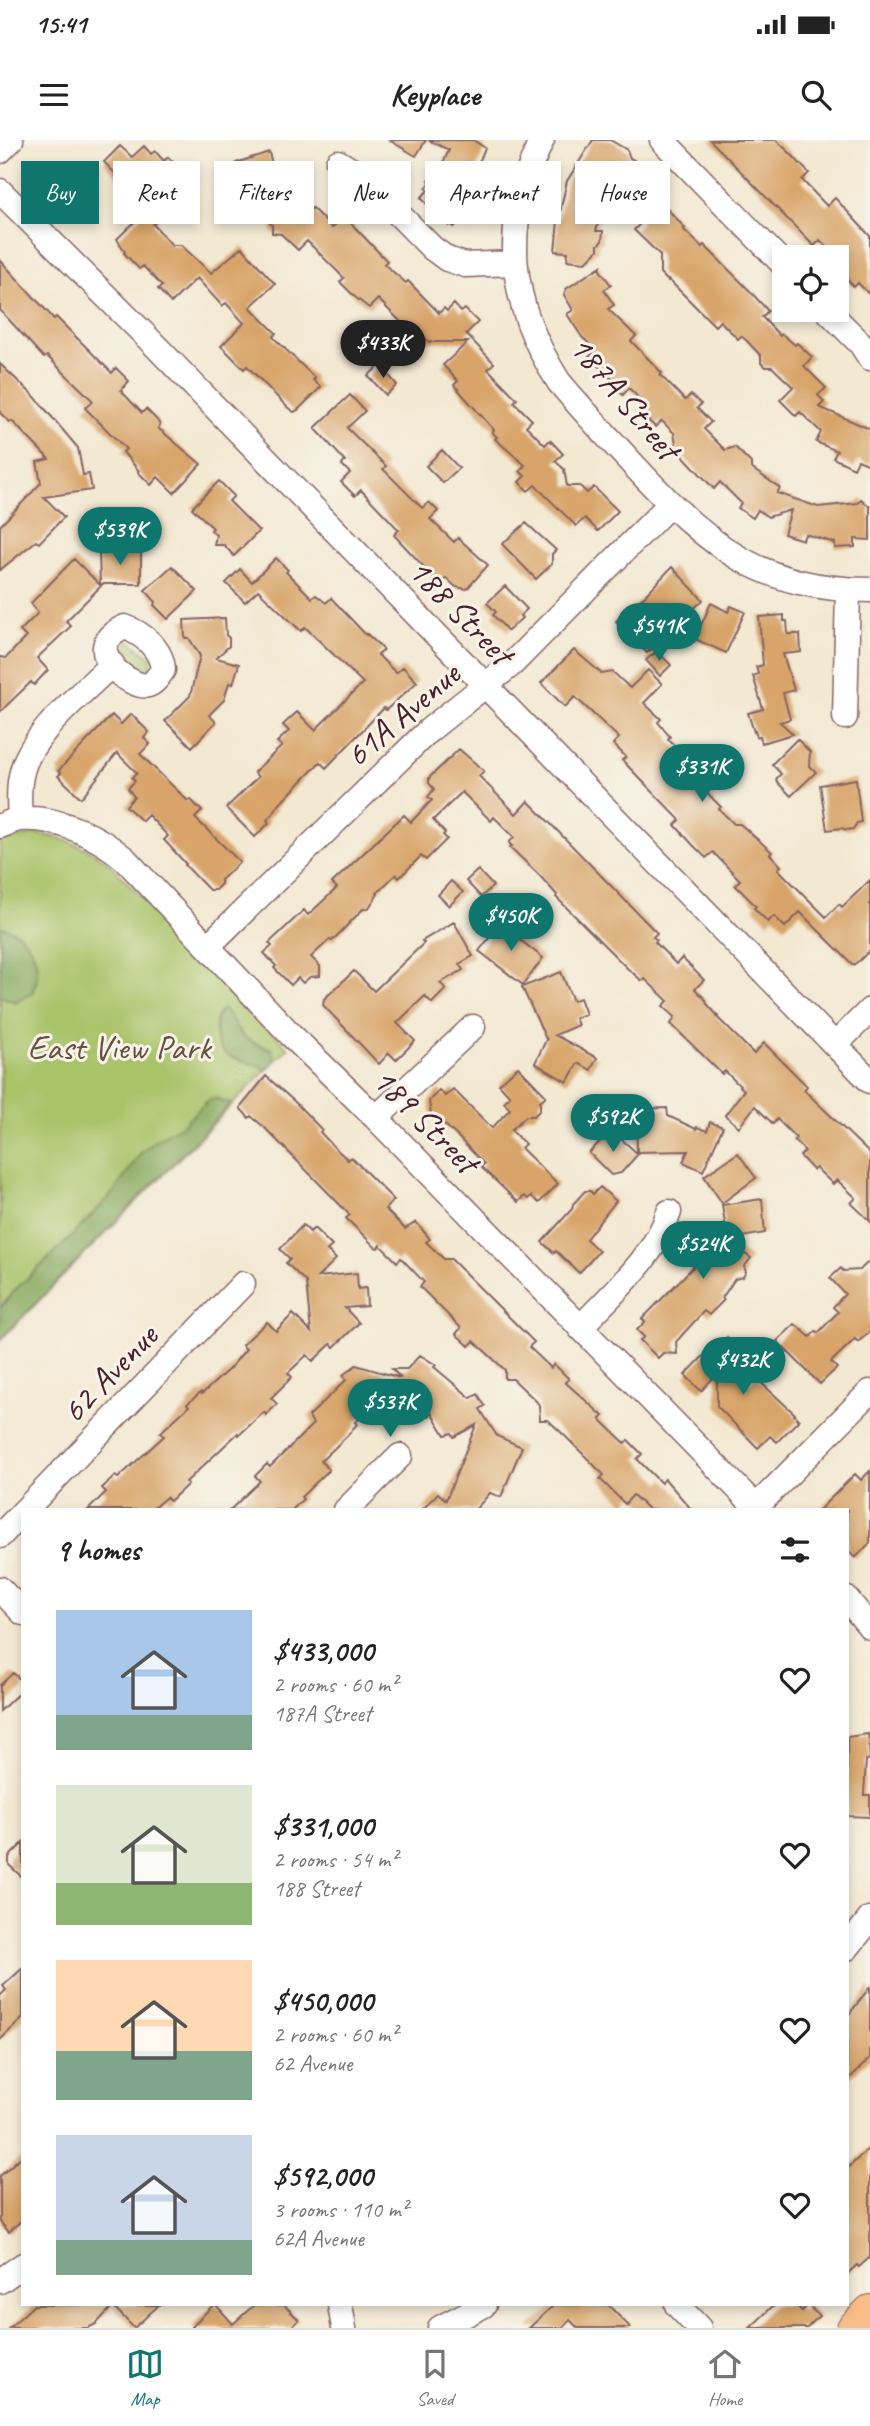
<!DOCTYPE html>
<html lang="en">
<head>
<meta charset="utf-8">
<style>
  :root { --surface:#fff; --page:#f2f2f2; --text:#222; --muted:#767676; --line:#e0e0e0; --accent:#0f766e }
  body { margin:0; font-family:Caveat,sans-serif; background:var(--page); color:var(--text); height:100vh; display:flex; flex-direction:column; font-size:26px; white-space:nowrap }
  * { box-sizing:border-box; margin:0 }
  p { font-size:23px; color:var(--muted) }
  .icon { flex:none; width:38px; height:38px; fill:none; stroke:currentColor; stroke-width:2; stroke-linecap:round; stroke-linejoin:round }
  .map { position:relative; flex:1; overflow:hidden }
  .panel { position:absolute; left:21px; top:1368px; width:828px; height:798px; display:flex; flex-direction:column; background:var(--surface); border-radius:0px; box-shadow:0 4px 10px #0003 }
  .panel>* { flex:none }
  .banner { position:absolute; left:21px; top:21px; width:830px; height:63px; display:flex; gap:14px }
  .tools { position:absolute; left:772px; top:105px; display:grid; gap:14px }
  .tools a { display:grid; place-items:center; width:77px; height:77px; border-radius:0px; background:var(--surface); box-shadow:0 4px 10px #0003; font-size:35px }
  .price { position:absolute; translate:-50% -60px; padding:0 16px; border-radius:24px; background:var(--accent); color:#fff; font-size:23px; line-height:46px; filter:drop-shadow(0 2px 4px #0008) }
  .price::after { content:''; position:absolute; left:50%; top:42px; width:21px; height:16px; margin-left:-10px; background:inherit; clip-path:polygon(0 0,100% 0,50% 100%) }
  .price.on { background:#222; color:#fff }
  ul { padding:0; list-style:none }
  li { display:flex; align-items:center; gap:21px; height:175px; padding:0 35px }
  li span { display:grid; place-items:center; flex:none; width:196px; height:140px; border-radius:0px; color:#555 }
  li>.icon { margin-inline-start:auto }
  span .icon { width:84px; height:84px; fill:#fffc; stroke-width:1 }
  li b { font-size:30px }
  h2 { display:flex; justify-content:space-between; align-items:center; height:84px; padding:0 35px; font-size:30px }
  .chip { padding:0 24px; border-radius:0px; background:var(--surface); box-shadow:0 4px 10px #0003; font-size:24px; line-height:63px }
  .chip.on { background:var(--accent); color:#fff }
  .status { display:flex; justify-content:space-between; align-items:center; height:49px; padding:0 35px; background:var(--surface); direction:ltr }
  .status svg { height:19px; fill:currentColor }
  header { display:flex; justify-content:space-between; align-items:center; height:91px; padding:0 35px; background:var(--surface); font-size:32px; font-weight:600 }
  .menu { display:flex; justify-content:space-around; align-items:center; height:98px; border-top:2px solid var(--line); background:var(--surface); font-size:19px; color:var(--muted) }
  .menu a { display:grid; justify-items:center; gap:4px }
  .menu .on { color:var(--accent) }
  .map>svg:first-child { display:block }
</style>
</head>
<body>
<div class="status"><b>15:41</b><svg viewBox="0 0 49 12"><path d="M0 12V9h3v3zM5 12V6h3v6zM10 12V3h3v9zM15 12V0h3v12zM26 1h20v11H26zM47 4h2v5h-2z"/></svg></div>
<header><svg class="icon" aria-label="menu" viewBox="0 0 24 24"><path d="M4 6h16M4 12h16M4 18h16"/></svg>Keyplace<svg class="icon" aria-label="search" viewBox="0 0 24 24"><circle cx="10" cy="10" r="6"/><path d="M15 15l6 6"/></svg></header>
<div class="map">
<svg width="870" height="2188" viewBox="0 0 870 2188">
  <rect width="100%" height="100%" fill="#f7f3e8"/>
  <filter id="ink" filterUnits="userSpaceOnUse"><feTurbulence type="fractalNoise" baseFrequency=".0143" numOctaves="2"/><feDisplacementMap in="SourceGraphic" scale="14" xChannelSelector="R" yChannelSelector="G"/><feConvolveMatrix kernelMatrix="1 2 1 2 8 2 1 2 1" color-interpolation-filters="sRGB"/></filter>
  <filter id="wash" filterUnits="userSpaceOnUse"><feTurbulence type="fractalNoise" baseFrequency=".00686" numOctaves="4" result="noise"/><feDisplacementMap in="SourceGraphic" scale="28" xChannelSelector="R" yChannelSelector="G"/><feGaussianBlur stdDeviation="1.57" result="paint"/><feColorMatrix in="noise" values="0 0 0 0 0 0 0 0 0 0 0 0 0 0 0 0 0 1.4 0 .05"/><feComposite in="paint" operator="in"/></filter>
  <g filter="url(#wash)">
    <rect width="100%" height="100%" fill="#f3e8d1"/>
    <path fill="#a9c369" stroke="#7a714a" stroke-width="2" d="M125 498 152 517 150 532 139 535 119 518 116 506Z
      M37 694C64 697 86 706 108 722L288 908 0 1200V700Z"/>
    <path fill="#86a95d" stroke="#686444" stroke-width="2" d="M0 787C23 789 40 815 37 837 36 842 34 848 32 853L16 862 0 856Z
      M223 869C232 875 233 885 240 893 248 902 261 906 272 909L275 921 266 930C247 917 215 925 215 889 215 880 216 875 223 869Z
      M215 958 231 964 0 1200V1168L13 1152 67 1101 113 1053 140 1014 155 1000 182 985 209 960Z"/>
    <g id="blocks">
      <path fill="#d8a469" d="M389 0H426L416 16Z
        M428 0H473L485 8 467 52 473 59 472 79 468 83H458L454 87 451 84 449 86 421 58 428 50 426 48 431 42 429 40 440 30 449 10Z
        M593 0H610L627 10 630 18 634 20 631 32 621 48 617 44 613 62 602 69 596 91H603L602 101 598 105V110L586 122 567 120 568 112 555 111 558 81 567 41Z
        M710 0H776L790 13 809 33 802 40 827 66 835 58 870 96V155L858 143 854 147 838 129 843 124 820 100 814 106Z
        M120 6 132 17 144 6 151 14 155 11 164 21 168 17 177 26 143 62 104 22Z
        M269 12 274 32 282 30 288 50 309 71 312 68 332 88 344 76 387 121 384 124 406 143 408 141 439 173 444 168 447 171 454 164 461 172 465 169 478 182 466 194 494 223 488 229 517 259 514 262 532 280 526 286 545 305 550 300 563 314 555 321 564 329 567 346H580L587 353 594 347 618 371 598 391 585 378 576 386 535 345 528 351 519 342 525 336 520 331 525 325 495 299 497 297 492 292 494 290 454 245 458 241 443 225 468 202H429L414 187 410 191 378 159 369 168 355 157 340 142 344 138 307 101 298 110 281 94 272 93V85L267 80 273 74 266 51 246 57 238 35 239 33 236 23Z
        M58 22 72 37 54 53 41 39Z
        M653 58 659 64 661 62 685 88 683 89 702 107 704 105 750 151 768 171 762 177 780 196 782 194 795 205 797 203 812 217 804 226 826 248 818 255 824 262 819 267 870 289V325L858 320 854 328 833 318 837 311 816 302 821 292 800 272 796 276 780 260 793 247 772 227H765L761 223V216L747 201 741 196 738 199 720 181 715 186 669 140 668 141 660 133V115L634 90 642 82 637 76Z
        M148 69 158 80 153 84 172 105H181L211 133 242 107 275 144 250 167 276 193 273 197 315 238 313 240 321 247 298 270 294 272 287 267 247 226 244 229 221 206 244 183 226 163 222 166 197 138 171 163 158 149 162 146 143 126 139 129 124 113 125 112 117 99Z
        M0 120 54 179 56 177 112 233 116 228 129 241 121 250 124 254 142 273 146 269 157 280 160 285 158 288 201 324 174 353 158 337 151 345 138 332 139 331 123 312 126 309 85 268 93 261 47 216 44 218 0 170Z
        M601 126 600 130 611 145 604 150 614 165 608 169 636 196 631 201 662 233 660 235 685 260 691 255 701 264 697 268 711 282 704 289 725 310 735 307 751 323V328L780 348 777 353 818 367 858 363 861 359 870 367V400L855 399V407L835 408V403L805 394 803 400 784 394 791 370 768 377 758 370 753 378 738 368 741 363 720 342 714 349 673 305 676 303 674 293 662 281 655 287 641 273 647 267 629 248 623 255 610 241 612 239 589 217 596 210 582 197 567 174 573 170 564 155 566 149Z
        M0 224 35 257 78 308 83 335 89 334 92 350 44 357 64 377 39 403 36 401 0 430V386L41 343 37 322 49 319 12 281 10 282 0 273Z
        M380 225 397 245 386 255 368 236Z
        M350 255 365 271 347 288 386 326 383 329 422 368 429 362 438 371 430 379 454 402 458 398 488 425 467 449 456 447 446 438 440 444 394 395 399 390 361 350 355 356 341 342 350 333 342 325 345 321 315 288Z
        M442 310 459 328 443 343 426 326Z
        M219 341 234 356 229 361 259 391 234 416 224 405H214L216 395 211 390 213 388 192 368Z
        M526 383 556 410 552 414V424L536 439 502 404Z
        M105 410 141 411V444H100L99 414H105Z
        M276 418 288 430 286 432 312 458 316 455 326 463 331 458 366 495 367 494 384 510 378 515 396 533 403 527 417 542 386 570 384 568 326 628 320 622 275 669 276 670 267 680 269 683 255 697 226 668 258 637 254 632 282 606 277 602 289 591 283 585 297 572 315 590 363 543 305 487 301 491 258 450 245 462 226 443 240 429 252 442Z
        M74 419 101 446 66 481 71 486 37 518 48 530 34 545 31 542 0 572V517L6 518 26 497 20 491 38 473 31 463Z
        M172 426 197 451 168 479 154 465 156 462 145 450Z
        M672 427 703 460 647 513 616 481 629 469 631 470Z
        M505 446 527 469 520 476 522 478 508 491 493 475 496 472 487 463Z
        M711 463 728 472 731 466 745 472 726 513 695 499Z
        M784 475V481H787L788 494H800L801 512 783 514 794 550 783 553 790 579 780 582 793 594 762 603 760 596 757 597 755 591 754 592 748 573 763 569 753 536 758 534 756 527 763 525 759 477Z
        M225 478 226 495 229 498V506L216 518 239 524 233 544 229 543 224 560 209 575 216 582 192 607 165 581 190 556 200 516 189 498H185L184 480Z
        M574 510 602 534 613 532 630 548 648 530 662 544 644 563 661 579 658 582 670 597 668 599 692 624 686 629 693 636 691 637 721 667 719 669 734 684H740L772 712 770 714 781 726 778 729 826 777 839 764 842 767 870 740V810L860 820 853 825 800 772 785 787 774 776 768 782 754 768 756 766 735 745 740 740 713 712 706 718 693 705 675 685 680 680 622 620 626 617 613 604 619 598 575 557 565 567 541 543Z
        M657 511 671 525 660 536 646 520Z
        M131 574 149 592 144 598 150 604 140 614 188 661 190 659 202 671 195 678 240 722 221 740V744L215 750H209L185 725 186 724 164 700 168 696 148 675 142 681 126 666 134 657 128 648 135 641 132 638 137 633 117 613 81 658 58 636 61 633 58 631 112 575 121 584Z
        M797 599 810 612 809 625 816 632 791 656 778 643 776 639 781 634 772 624Z
        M459 609 484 631 479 636 516 674 528 661 542 675 657 793 653 797 657 800 655 802 676 824 682 818 704 840 695 849 706 860 707 864 718 876 717 877 754 914 764 903 807 946 804 950 870 1014V1081L851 1063 856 1058 837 1040 833 1044 816 1028 813 1030 800 1016 805 1011 794 1000 796 998 777 979 773 984 755 966 739 987 725 975 744 950 725 931 722 934 671 884 675 877 663 866 668 861 645 839 642 841 627 828 556 757 557 755 539 735 510 707 512 706 509 703 514 697 494 677 491 681 462 652 433 680 445 693 443 695 447 699 426 720 421 716 399 738 396 734 377 753 378 754 368 769H363L332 801 330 799 311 817 320 826V836L310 837 303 843 298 838 291 845 274 828 276 826 264 813 272 806 269 803 304 770 308 775 337 748 332 743 404 675 411 682 432 660 428 657 434 649 429 643V638Z
        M856 639 861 682 857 683 853 689 846 690 842 688 827 690 820 645Z
        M478 730 493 746 481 757 466 741Z
        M451 741 463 752 449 766 438 755Z
        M504 779 518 790 514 795 543 818 523 845 479 811Z
        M454 782 473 816 459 824 463 830 440 843 446 849 432 863 425 856 397 883 415 901 396 920 389 913 379 924 323 865 324 859 354 831 374 851 424 803 422 801Z
        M561 832 573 861 580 858 586 874 575 878 578 885 555 895 597 918 591 930 578 923 567 942 535 923 547 898 546 899 522 847Z
        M518 927 546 956 540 961V970L534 976H526L511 990 525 1004 521 1008 558 1044 539 1063 531 1056 528 1059 524 1056 518 1062 481 1027 484 1024 460 999 443 983 437 982 431 975 429 961 439 950 445 956 453 949 492 988 510 969 504 962 510 956 499 944Z
        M266 936 296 963 322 990 320 992 334 1007 348 1020 351 1017 394 1060 385 1069 405 1089 416 1082 430 1099 426 1102 444 1119H451L534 1202 529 1207 551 1228 554 1224 569 1239 565 1242 603 1276 600 1279 625 1303 628 1300 642 1314 637 1319 661 1343 665 1339 692 1370H649L633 1355 625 1364 600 1339 604 1335 566 1297 548 1280H540L539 1265 536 1261 513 1239H505V1230L474 1201 469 1206 456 1194 461 1188 420 1147 424 1142 401 1118 397 1122 380 1105 378 1108 375 1107 346 1078 350 1075 264 987 251 976 249 978 240 968Z
        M667 968 668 976 696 989 697 987 707 991 710 982 723 987 703 1031 683 1022 688 1011 637 1012 636 969Z
        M611 990 638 1014 621 1033 611 1035 589 1013Z
        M738 1013 756 1038 722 1063 704 1036Z
        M600 1047 616 1061 586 1099 599 1111 579 1133 556 1111 554 1113 542 1102 572 1069 573 1064 585 1051H590L593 1054Z
        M762 1059 765 1093 725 1100 751 1118 744 1127 746 1132 743 1137 735 1139 722 1158 724 1160 709 1175 704 1171 683 1194 676 1202 677 1214 663 1213 658 1218 640 1200 644 1197 637 1190 645 1182 642 1179 700 1120 725 1083 722 1065Z
        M303 1085 310 1092 314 1088 332 1106 327 1110 336 1119 318 1137 357 1133 358 1149 366 1148 367 1166 345 1168 359 1183 334 1207 331 1204 313 1221 307 1215 288 1233 292 1237 271 1258 277 1264 266 1275 264 1272 239 1295 238 1293 186 1342 188 1344 170 1361 166 1357 151 1370H88L106 1352 102 1348 115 1336 118 1338 164 1296 160 1293 189 1266 187 1264 201 1252 202 1254 231 1227 246 1209 242 1205 267 1182 276 1191 293 1174 311 1192 306 1142 286 1123 290 1119 280 1109Z
        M870 1120V1191L858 1202 855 1199 831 1222 837 1228 820 1244 777 1201 795 1184 810 1197 816 1191 818 1193 838 1172 833 1167 845 1154 830 1138 841 1128 843 1131 860 1130Z
        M727 1197 738 1209 726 1221 750 1244 756 1238 795 1274 794 1275 799 1280 777 1302 770 1296 758 1308 717 1266V1234L701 1251 685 1235 716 1203 719 1205Z
        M420 1215 436 1225 434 1227 471 1258 478 1254 485 1266 480 1269 497 1296 522 1307 501 1357 490 1353 475 1370H422L438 1353 446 1360 476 1285 454 1297 452 1293 445 1295 431 1272 428 1276 401 1252 384 1264 382 1262 355 1282 357 1284 348 1295 321 1321 329 1330 301 1357 303 1359 292 1370H230L260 1341 255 1336 267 1324 270 1327 313 1284 309 1276 346 1240 343 1235 356 1225 401 1238 392 1229H407Z
        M870 1331V1403L855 1418 847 1409V1370H819L855 1334 861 1340Z
        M13 1533 23 1542V1549L0 1571V1545Z
        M868 1594 870 1619 866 1620 864 1655H870V1677L847 1676V1597Z
        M23 1703V1738L9 1725V1717Z
        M23 1828V1878L0 1900V1856L6 1850 3 1846Z
        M870 1847V1918L847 1941V1877Z
        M870 2007V2117L859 2127 857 2125 847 2134V2029Z
        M23 2015V2079L9 2092 0 2082V2036Z
        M34 2165H159L134 2188 113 2166 96 2184 88 2188H9Z
        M213 2165H216L233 2184 254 2165H284L299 2180 290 2188H191Z
        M554 2165H608L631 2188H578L570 2180 562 2188H529Z
        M774 2165H796L802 2171 808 2165 819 2176 807 2188H750Z"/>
    </g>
  </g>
  <g filter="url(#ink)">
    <use href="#blocks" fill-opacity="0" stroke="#856565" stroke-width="2"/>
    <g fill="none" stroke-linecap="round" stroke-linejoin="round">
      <g stroke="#856565" stroke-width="27">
        <path id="minor" d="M542 0C500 85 508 163 559 242 585 273 613 303 641 333 711 408 762 449 870 450
          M662 0 784 125
          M0 11 11 0
          M338 22 361 36 432 108 447 119 465 125 514 123
          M0 51 140 190 870 941
          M827 170 861 204 870 218
          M125 487C143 494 162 509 163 530 159 535 155 543 148 545 132 550 75 508 125 487Z
          M845 577 848 450
          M20 679C19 665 18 650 21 636 28 595 83 553 112 524
          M0 686C7 684 15 679 21 679 59 677 98 696 125 719L291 895 376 978 759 1370
          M208 806 428 591 512 524 670 364
          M835 905 870 870
          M376 978 473 887
          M580 1188C612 1153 655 1118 669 1072
          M756 1367 870 1252
          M25 1370 243 1144
          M346 1370 400 1316
          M0 1396 23 1372
          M0 1449 23 1473
          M847 1459 870 1487
          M847 1808 870 1779
          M0 2141 23 2125
          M340 2165 344 2188
          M677 2165 699 2188
          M440 2188 484 2165"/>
      </g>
      <g stroke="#856565" stroke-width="34">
        <path id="major" d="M853 2188 870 2171"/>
      </g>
      <use href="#minor" stroke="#fff" stroke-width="24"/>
      <use href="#major" stroke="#f8bd89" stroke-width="32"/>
    </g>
  </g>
  <g text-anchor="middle" stroke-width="6" stroke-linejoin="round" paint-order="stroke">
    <g font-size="35" fill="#4a1f2b" stroke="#f7f3e8">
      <text transform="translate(625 257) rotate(50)" y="12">187A Street</text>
      <text transform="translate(461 471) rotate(46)" y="12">188 Street</text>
      <text transform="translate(402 574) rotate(-41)" y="12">61A Avenue</text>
      <text transform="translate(426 980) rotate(45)" y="12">189 Street</text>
      <text transform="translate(109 1233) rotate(-46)" y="12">62 Avenue</text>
    </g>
    <g font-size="35" fill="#66503e" stroke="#f7f3e8">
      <text x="119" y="919">East View Park</text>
    </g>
  </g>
</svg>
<div class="tools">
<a><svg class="icon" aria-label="locate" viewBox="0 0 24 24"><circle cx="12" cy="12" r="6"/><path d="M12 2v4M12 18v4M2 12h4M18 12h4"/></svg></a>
</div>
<b class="price on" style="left:383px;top:240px">$433K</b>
<b class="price" style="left:120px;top:427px">$539K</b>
<b class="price" style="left:659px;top:523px">$541K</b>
<b class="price" style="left:702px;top:664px">$331K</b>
<b class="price" style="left:511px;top:813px">$450K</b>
<b class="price" style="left:613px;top:1014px">$592K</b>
<b class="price" style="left:703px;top:1141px">$524K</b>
<b class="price" style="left:743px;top:1257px">$432K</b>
<b class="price" style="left:390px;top:1299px">$537K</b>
<div class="banner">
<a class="chip on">Buy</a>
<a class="chip">Rent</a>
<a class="chip">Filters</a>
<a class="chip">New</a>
<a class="chip">Apartment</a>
<a class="chip">House</a>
</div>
<section class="panel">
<h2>9 homes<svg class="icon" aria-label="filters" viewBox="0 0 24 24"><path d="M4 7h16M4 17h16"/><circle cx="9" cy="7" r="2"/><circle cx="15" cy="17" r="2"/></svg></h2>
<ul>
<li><span style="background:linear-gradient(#a9c7e8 75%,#7fa58c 0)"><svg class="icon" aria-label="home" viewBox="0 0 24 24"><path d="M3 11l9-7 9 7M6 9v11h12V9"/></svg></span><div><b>$433,000</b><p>2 rooms · 60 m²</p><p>187A Street</p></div><svg class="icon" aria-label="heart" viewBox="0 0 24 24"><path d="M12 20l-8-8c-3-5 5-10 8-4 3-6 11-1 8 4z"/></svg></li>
<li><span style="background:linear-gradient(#dfe7d0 70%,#8fb573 0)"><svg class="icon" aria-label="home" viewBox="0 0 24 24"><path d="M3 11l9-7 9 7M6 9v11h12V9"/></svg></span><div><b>$331,000</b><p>2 rooms · 54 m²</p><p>188 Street</p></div><svg class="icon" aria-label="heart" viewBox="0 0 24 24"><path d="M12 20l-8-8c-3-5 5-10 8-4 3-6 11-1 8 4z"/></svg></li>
<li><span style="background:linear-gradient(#ffd9b3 65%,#7fa58c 0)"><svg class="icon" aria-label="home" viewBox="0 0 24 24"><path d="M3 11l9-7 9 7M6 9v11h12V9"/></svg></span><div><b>$450,000</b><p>2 rooms · 60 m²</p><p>62 Avenue</p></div><svg class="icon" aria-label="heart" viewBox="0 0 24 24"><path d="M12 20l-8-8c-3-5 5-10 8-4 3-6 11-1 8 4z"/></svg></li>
<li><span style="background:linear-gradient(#c9d6e8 75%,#7fa58c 0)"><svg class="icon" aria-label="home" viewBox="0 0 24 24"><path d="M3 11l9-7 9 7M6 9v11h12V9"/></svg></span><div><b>$592,000</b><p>3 rooms · 110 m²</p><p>62A Avenue</p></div><svg class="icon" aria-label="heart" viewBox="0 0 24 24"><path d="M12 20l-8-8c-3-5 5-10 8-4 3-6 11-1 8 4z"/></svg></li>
</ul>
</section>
</div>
<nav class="menu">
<a class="on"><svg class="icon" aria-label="map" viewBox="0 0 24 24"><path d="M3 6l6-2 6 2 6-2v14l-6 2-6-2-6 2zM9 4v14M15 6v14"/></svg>Map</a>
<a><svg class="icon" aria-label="saved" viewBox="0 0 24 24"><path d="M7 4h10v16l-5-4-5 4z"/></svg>Saved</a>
<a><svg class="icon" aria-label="home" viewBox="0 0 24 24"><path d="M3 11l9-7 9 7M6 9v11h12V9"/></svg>Home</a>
</nav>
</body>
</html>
